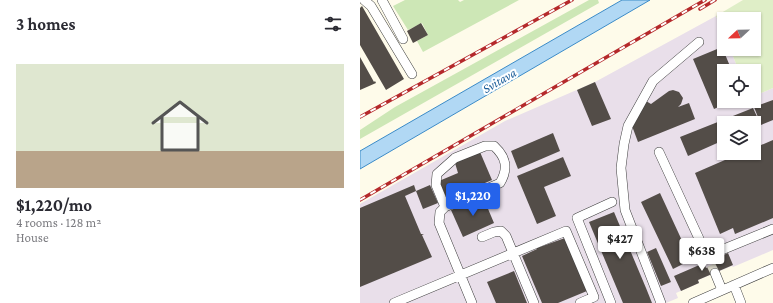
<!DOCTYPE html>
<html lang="en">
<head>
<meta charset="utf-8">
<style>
  :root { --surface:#fff; --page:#f7f7f7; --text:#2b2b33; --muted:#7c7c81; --line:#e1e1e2; --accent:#2563eb }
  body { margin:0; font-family:"Crimson Pro",serif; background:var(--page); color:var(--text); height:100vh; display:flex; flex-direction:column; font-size:15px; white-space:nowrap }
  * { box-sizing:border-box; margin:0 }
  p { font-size:13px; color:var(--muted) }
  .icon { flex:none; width:22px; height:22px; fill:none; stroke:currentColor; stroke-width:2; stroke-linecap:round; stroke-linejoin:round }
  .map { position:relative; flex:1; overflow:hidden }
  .details { display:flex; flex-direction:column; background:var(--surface); width:360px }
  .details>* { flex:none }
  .needle { width:26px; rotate:248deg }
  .controls { position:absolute; left:357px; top:12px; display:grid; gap:8px }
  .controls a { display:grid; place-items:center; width:44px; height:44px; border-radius:0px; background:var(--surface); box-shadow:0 1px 3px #0004; font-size:20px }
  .price { position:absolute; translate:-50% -34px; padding:0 9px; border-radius:4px; background:#fff; color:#222; font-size:13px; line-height:26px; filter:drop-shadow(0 1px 2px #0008) }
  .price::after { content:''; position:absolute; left:50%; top:24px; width:12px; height:9px; margin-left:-6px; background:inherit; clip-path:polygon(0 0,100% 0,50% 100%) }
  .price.current { background:var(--accent); color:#fff }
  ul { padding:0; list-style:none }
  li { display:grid; align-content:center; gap:8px; height:212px; padding:0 16px }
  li+li { border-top:1px solid var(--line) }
  li span { display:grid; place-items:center; height:124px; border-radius:0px; color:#555 }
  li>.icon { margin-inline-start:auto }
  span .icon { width:72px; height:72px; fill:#fffc; stroke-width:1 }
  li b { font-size:17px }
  h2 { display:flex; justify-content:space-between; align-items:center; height:48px; padding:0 16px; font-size:17px }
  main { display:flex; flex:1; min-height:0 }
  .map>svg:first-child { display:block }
</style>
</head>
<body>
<main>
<section class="details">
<h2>3 homes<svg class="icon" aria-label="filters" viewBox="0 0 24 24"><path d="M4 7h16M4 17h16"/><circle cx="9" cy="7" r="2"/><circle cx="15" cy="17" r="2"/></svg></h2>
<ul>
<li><span style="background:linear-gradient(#dfe7d0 70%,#b9a48a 0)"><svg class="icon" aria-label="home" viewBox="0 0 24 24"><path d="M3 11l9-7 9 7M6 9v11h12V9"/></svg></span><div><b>$1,220/mo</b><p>4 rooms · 128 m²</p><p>House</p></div></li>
</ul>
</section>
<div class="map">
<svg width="413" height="303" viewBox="0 0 413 303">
  <rect width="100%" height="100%" fill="#fefbea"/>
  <path fill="#e9dfea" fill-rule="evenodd" d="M356 16 364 35V49H370L379 71H364V101H394V96L413 88V250L373 267 372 266 338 280 339 283 316 293 318 298 306 303H0V204L145 121 235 82ZM364 123H394V153H364Z"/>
  <path fill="#cde7b6" d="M45 0H98L100 2 104 0H159L63 52 57 41 68 35 62 23 48 30 33 6Z
    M229 0H238L239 3 0 139V130L35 107Z"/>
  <path fill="#dfeec7" d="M383 0H413V88L394 96V71H379L370 49H394V19H364V35L356 16Z"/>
  <path fill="#b1d8f4" stroke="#3b8bc8" d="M262 0H290L0 169V151Z"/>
  <path fill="#534d48" d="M2 6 44 79 26 90 0 45V8Z
    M61 23 68 35 53 43 47 31Z
    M362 47 372 71H364V101H372L354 109 333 59Z
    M0 57 14 82 15 81 16 83 0 90Z
    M235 82 251 119 232 126 217 90Z
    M313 90 319 92 323 98 321 104 318 107 329 103 335 119 278 142 272 126 286 101 291 104 309 91Z
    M413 100V120L401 125 394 107Z
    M393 108 401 125 394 128V123H364V140L328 156 320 137Z
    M193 133 200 151 158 169 151 151Z
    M413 140V218L375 234 373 228 360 234 335 173 381 153H394V148Z
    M120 152 132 180 87 199 79 181 98 173 95 163Z
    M203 157 211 176 184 187 196 216 177 224 157 176Z
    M54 185 56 191 70 185 78 203 63 209 56 191 45 196 61 234H64L62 235 72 257 0 287V208Z
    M300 193 331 260 313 269 281 202Z
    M123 197 134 223 103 237 91 210Z
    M254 212 286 288 292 303H263L229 222Z
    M205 238 227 291 198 303H182L162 256 177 249V248Z
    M296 248 311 282 301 286 287 252Z
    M368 253 373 265 338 280 339 283 321 291 314 276 344 263 346 268 357 263 355 259Z
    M154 271 167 303H136L127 282Z"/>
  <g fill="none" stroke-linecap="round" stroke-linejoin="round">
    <path stroke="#dad7c9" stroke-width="9" stroke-dasharray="9 4.5" stroke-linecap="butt" d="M351 265 355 273"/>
    <g stroke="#3e3e3e" stroke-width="10">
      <path id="minor" d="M4 0 11 6 52 74
        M22 0 43 39
        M299 152 347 256 413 229
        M85 207 76 185 77 174 95 158 125 146H134C146 157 149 168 140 183L85 207 80 212 79 223 112 303
        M122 237 134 232 141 231 146 236 174 303
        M355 273 362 290
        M374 285 381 303
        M34 303 206 231 234 297 220 303
        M251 303 217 218 252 202
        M301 303 265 210 261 168 264 144 268 126 293 81 339 42
        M333 303 413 268"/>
    </g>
    <use href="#minor" stroke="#fff" stroke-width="9"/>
    <g stroke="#b5292b" stroke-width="3.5">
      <path id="rail" d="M340 9 355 0
        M0 117 212 0
        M0 200 345 0"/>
    </g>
    <use href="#rail" stroke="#fff" stroke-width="2" stroke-dasharray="6" stroke-linecap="butt"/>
  </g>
  <g text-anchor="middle" stroke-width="4" stroke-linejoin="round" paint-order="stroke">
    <g font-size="13" font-style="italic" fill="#1a5c98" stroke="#fff">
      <text transform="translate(139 80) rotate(-30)" y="5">Svitava</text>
    </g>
  </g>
</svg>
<div class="controls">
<a><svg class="needle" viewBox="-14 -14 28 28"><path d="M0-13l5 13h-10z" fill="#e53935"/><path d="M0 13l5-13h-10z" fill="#7c7c81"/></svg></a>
<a><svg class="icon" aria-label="locate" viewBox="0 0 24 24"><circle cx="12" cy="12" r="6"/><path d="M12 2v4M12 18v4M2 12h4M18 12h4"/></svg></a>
<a><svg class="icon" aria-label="layers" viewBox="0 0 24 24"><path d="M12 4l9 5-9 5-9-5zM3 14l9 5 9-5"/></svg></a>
</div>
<b class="price current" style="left:113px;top:217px">$1,220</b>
<b class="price" style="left:260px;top:260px">$427</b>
<b class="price" style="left:342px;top:272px">$638</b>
</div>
</main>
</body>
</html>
